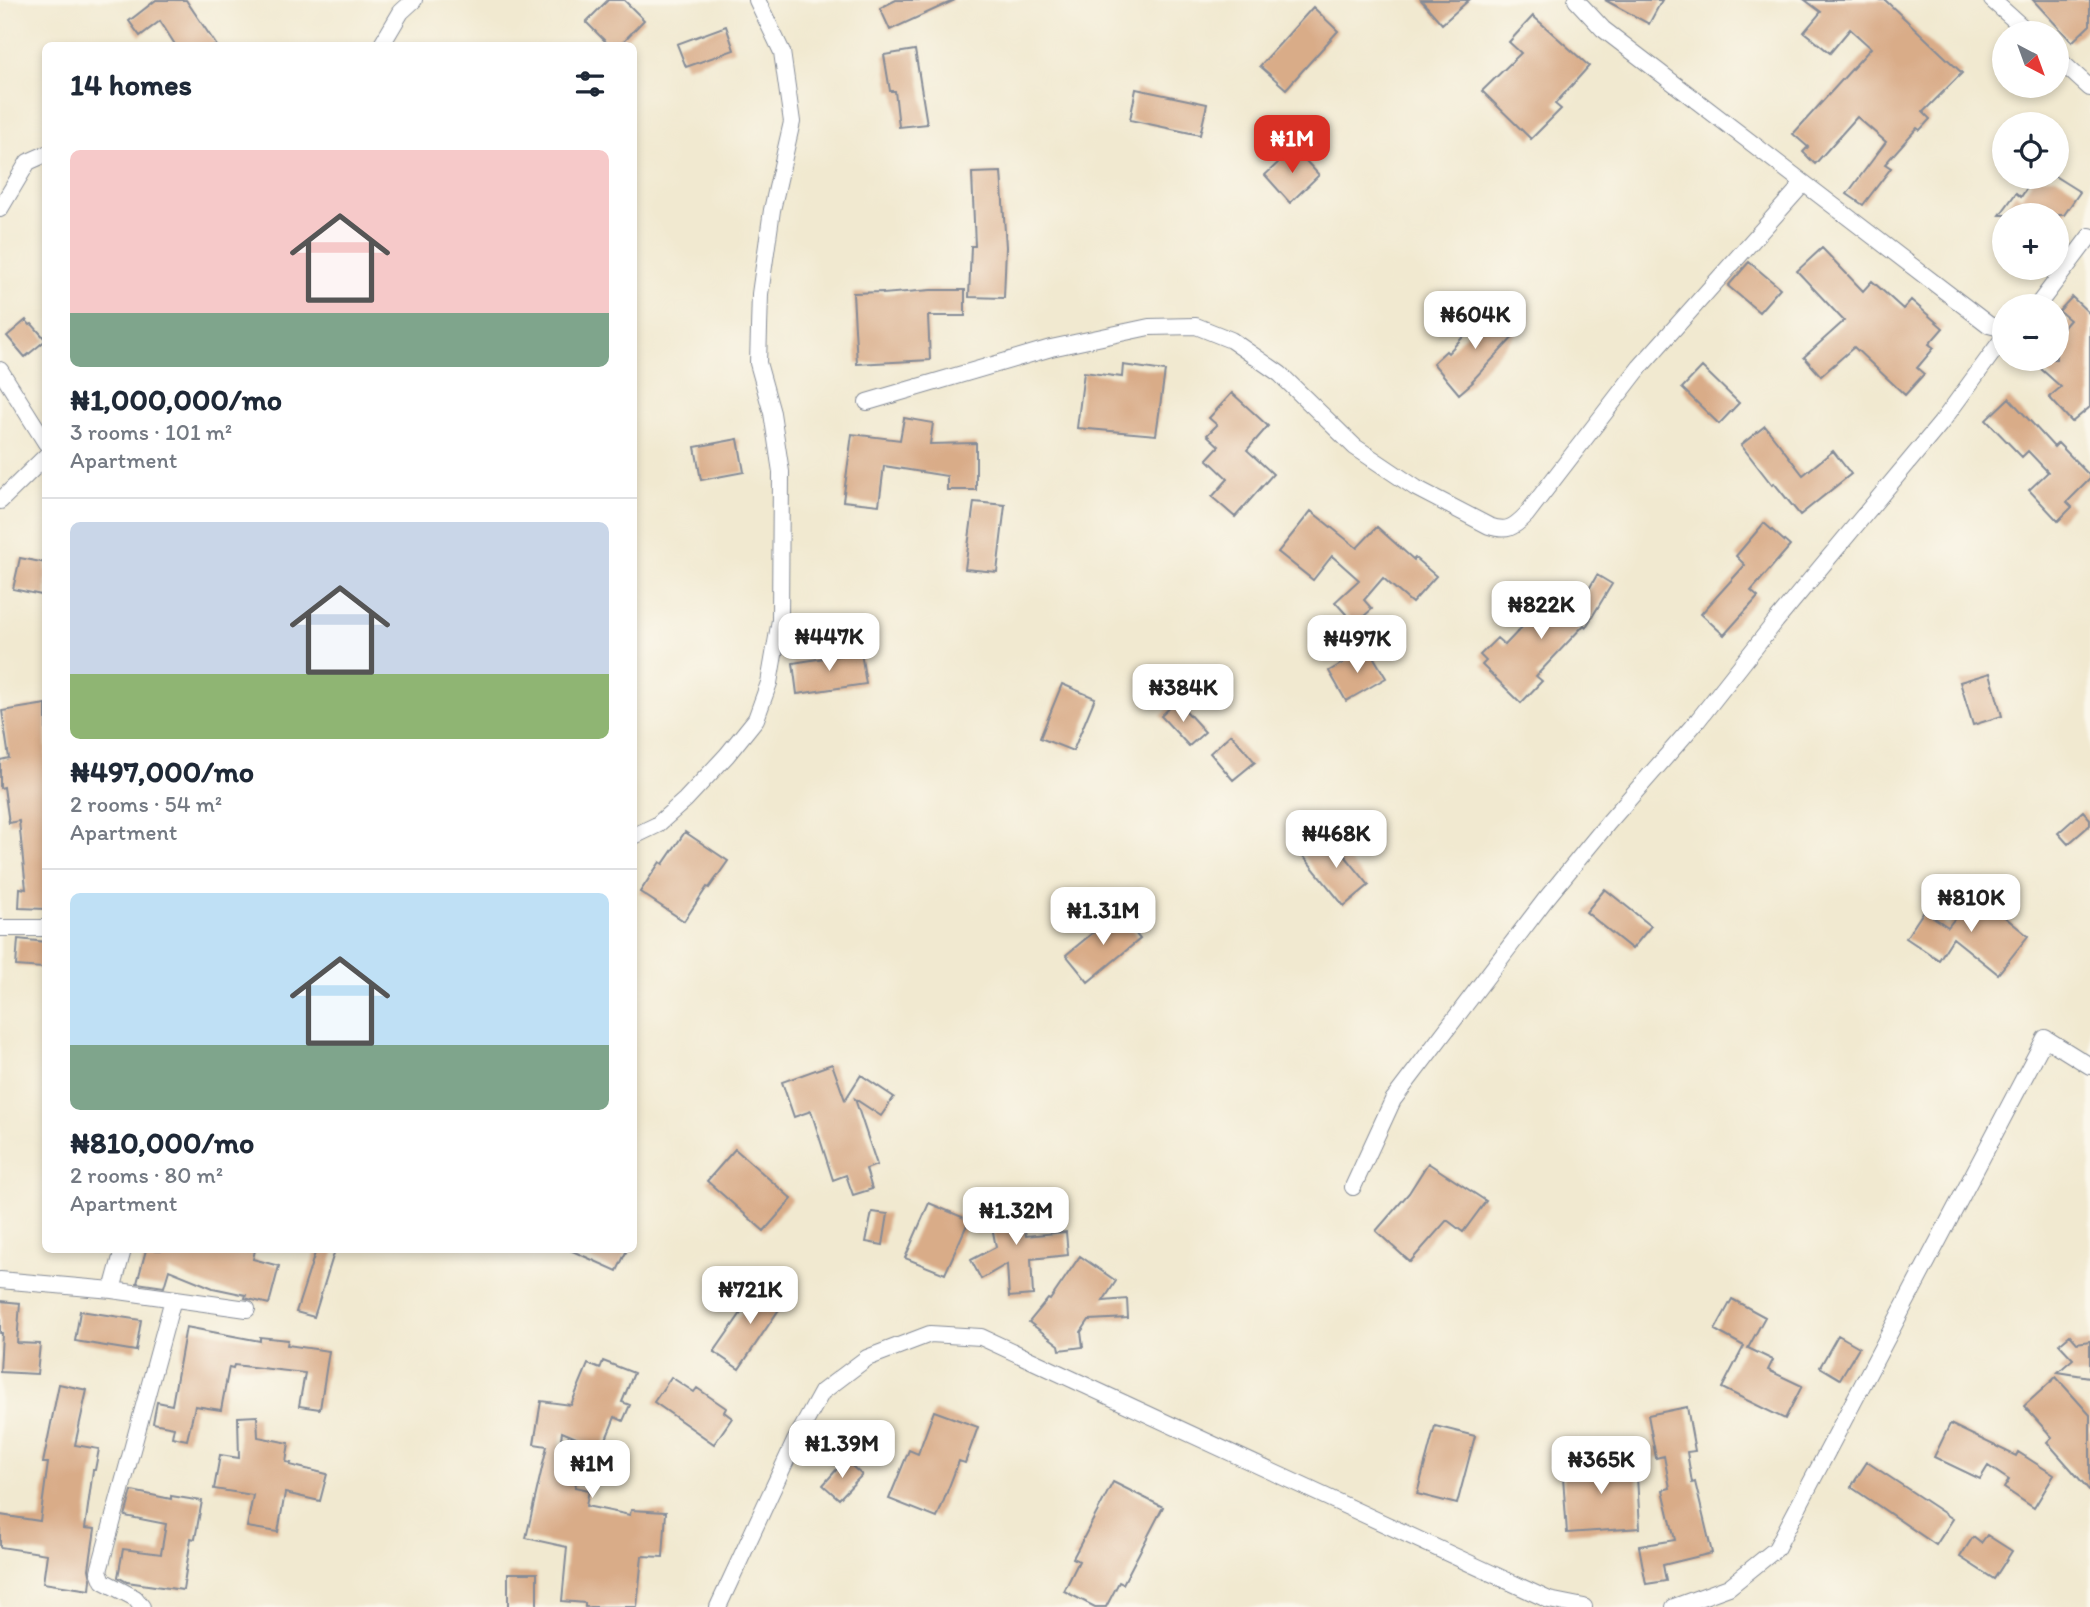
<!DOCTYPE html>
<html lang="en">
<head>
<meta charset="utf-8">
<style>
  :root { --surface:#fff; --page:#f6f6f7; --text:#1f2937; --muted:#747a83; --line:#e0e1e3; --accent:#d93025 }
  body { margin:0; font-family:Itim,sans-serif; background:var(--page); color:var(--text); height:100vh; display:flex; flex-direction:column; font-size:26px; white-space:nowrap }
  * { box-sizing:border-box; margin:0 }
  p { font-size:23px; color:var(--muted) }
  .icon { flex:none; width:38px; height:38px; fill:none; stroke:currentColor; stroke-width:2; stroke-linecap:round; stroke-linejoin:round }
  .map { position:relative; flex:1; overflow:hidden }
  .sheet { position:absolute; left:42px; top:42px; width:595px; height:1211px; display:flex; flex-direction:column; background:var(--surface); border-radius:10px; box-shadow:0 4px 10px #0003 }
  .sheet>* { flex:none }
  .needle { width:46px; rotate:139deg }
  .fabs { position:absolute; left:1992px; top:21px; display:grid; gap:14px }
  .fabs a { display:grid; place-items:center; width:77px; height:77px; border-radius:50%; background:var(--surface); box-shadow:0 4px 10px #0003; font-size:35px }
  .price { position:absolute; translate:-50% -60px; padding:0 16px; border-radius:14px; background:#fff; color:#222; font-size:23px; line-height:46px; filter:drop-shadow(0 2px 4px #0008) }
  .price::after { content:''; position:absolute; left:50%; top:42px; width:21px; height:16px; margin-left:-10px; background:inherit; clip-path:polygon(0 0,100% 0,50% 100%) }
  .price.on { background:var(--accent); color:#fff }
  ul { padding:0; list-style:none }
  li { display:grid; align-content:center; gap:14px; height:371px; padding:0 28px }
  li+li { border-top:2px solid var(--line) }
  li span { display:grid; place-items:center; height:217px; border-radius:10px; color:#555 }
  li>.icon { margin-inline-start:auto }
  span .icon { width:126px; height:126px; fill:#fffc; stroke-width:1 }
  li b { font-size:30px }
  h2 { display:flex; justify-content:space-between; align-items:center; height:84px; padding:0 28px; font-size:30px }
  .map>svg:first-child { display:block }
</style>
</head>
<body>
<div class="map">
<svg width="2090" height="1607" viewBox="0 0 2090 1607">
  <rect width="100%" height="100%" fill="#fbf7ec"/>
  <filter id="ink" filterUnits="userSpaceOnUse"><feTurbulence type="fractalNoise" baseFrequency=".0143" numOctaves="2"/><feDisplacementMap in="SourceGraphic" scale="14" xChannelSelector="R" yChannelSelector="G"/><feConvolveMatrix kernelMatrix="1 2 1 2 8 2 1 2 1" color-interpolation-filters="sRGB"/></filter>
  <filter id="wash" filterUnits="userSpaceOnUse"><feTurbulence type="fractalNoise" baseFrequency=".00686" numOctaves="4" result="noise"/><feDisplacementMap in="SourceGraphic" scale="28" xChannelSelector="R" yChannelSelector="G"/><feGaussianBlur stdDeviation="1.57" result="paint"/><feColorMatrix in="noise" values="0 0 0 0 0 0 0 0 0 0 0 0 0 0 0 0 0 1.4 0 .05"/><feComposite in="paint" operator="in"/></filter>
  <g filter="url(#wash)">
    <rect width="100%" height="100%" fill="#f1e9d0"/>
    <g id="blocks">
      <path fill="#d9ac88" d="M156 0H186L217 46H176L160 21 140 36 129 21Z
        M608 0H624L644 20 619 46H610L586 22Z
        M896 0H955L890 30 880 8Z
        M1421 0H1469L1442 24Z
        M1605 0H1662L1649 24Z
        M1805 0H1885L1962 73 1923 112 1930 119 1920 130 1917 128 1885 164 1891 168 1863 205 1847 194 1886 142 1857 117 1815 164 1803 152 1808 147 1793 134 1871 48 1850 29 1830 53 1804 32 1821 12Z
        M2033 0H2090V25L2072 42Z
        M1313 7 1338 31 1286 89 1260 66Z
        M1533 16 1589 66 1555 104 1561 109 1531 139 1482 91 1521 53 1509 42Z
        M726 26 734 50 686 67 677 44Z
        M915 50 927 124 899 127 895 91H890L884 55Z
        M1136 89 1207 104 1200 135 1130 120Z
        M1294 148 1319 175 1290 203 1265 175Z
        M1001 172 1006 247 1004 298 969 297 971 246H975L972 173Z
        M2034 177H2056L2080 192 2064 215H2000L2016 193 2021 197Z
        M1822 248 1863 291 1872 281 1903 309 1911 300 1943 328 1929 344 1934 348 1917 368 1924 374 1905 395 1854 347 1821 376 1804 357 1844 321 1797 271Z
        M1749 262 1780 288 1759 312 1728 286Z
        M931 290H965V316H928L930 360 857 364 853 293 883 292V294Z
        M2072 297 2090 314V407L2072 422 2049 397 2061 387 2030 359H2056V336L2070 320 2059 311Z
        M1490 308 1517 333 1472 381 1473 382 1459 394 1433 363 1446 351 1448 353Z
        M26 320 30 325 32 324 46 340 25 357 7 336Z
        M1123 365 1165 371 1156 435 1077 428 1084 372 1122 377Z
        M1702 367 1739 403 1719 424 1682 388Z
        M1232 393 1268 426 1247 450 1273 474 1235 517 1212 497 1228 479 1207 459 1219 446 1207 435 1217 425 1209 418Z
        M2009 398 2054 447 2058 443 2090 476V479L2067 502 2072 507 2058 521 2029 490 2048 472 2028 451 2022 457 1986 420Z
        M904 418 933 423 930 444 976 443V490H947V476L884 466 879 505 843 501 852 434 900 440Z
        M1765 426 1803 475 1833 451 1851 474 1800 515 1774 483 1772 485 1741 445Z
        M738 439 744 472 701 480 695 447Z
        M974 502 1005 505 997 572 965 569Z
        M1311 511 1357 548 1377 527 1414 560 1415 558 1436 576 1412 603 1383 578 1364 600 1372 609 1355 624 1335 602 1359 580 1332 556 1313 580 1278 552Z
        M1764 523 1790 546 1751 591 1758 597 1724 635 1701 614 1745 565 1736 556Z
        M20 558 46 563V596L13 589Z
        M1597 575 1612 584 1586 627 1584 625 1536 676 1542 681 1521 703 1482 665 1486 661 1480 655 1497 638 1505 645 1545 603 1557 613 1568 595 1581 603Z
        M1368 648 1386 678 1346 701 1329 671Z
        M861 652 866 684 797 694 793 663Z
        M1990 673 2002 716 1973 725 1960 682Z
        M1062 684 1095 698 1073 751 1040 738Z
        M1177 701 1205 732 1189 746 1161 716Z
        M46 704V909L19 908 20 888 26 889 19 821 9 823 4 787 0 788V760L9 758 2 711Z
        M1231 734 1255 762 1233 780 1210 753Z
        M2083 811 2090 819V825L2068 844 2058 833Z
        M685 832 728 861 709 888 707 887 684 921 640 892 660 862 663 864Z
        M1328 835 1369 885 1344 906 1303 856Z
        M1605 889 1651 926 1632 949 1586 912Z
        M1975 893 2028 936 1998 974 1953 938 1939 960 1906 938 1924 911 1948 927Z
        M1118 912 1140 939 1088 982 1066 955Z
        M18 939 46 942 43 968 16 966Z
        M832 1064 845 1100 861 1075 894 1097 881 1116 855 1099 877 1165 866 1169 872 1189 853 1195 846 1175 833 1180 811 1111 794 1117 782 1082Z
        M735 1149 792 1199 764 1231 707 1181Z
        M1428 1163 1486 1201 1463 1232 1447 1220 1410 1262 1376 1231 1409 1193Z
        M1018 1197 1026 1236 1066 1232 1068 1255 1031 1259 1033 1295 1009 1297 1007 1264 981 1279 971 1260 996 1247 987 1202Z
        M929 1203 969 1220 945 1274 905 1258Z
        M872 1212 888 1214 883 1245 866 1242Z
        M146 1250H255L253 1259 279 1266 269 1304 245 1298 246 1295 213 1288 169 1270 164 1287 137 1283Z
        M316 1250H335L314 1317 296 1312Z
        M570 1250H627L617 1271Z
        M1080 1256 1116 1281 1103 1301 1127 1299 1128 1318 1089 1320 1081 1332 1083 1347 1060 1350 1059 1345 1029 1322 1048 1299 1050 1300Z
        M762 1283 786 1299 739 1369 714 1352Z
        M1732 1299 1765 1317 1748 1348 1773 1360 1768 1370 1802 1386 1785 1419 1722 1388 1744 1346 1715 1330Z
        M0 1301 20 1303 17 1343 40 1344 37 1374 0 1372 2 1333H0Z
        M80 1311 141 1320 136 1351 75 1341Z
        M186 1327 260 1341V1337L288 1340 287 1345 329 1351 320 1409 299 1406 305 1373 234 1365 233 1368 229 1367 221 1410 195 1406 187 1440 172 1437 174 1427 153 1423 157 1402 172 1405Z
        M1838 1335 1859 1347 1840 1379 1820 1367Z
        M2070 1335 2077 1343 2090 1341V1377L2058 1372 2073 1359 2059 1344Z
        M603 1361 634 1373 622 1402 630 1405 623 1421 615 1417 602 1449 562 1432 556 1470 578 1475 575 1487 589 1490 586 1506 630 1515 631 1510 666 1512 663 1557 642 1556 637 1607H585V1603L562 1601 567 1547 526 1538 547 1446 534 1444 541 1401 571 1405 588 1364 600 1369Z
        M671 1377 694 1392 697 1388 726 1408 724 1412 732 1418 714 1444 654 1402Z
        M2056 1377 2090 1415V1491L2047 1442 2052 1437 2024 1406Z
        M59 1384 87 1390 75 1445 99 1449 95 1470H93L85 1528 95 1529 89 1569 91 1579 90 1590 43 1583 47 1554 0 1547V1515L40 1521 48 1463H43Z
        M1687 1407 1695 1451 1687 1452 1692 1483 1695 1482 1712 1553 1663 1565 1666 1581 1646 1584 1639 1546 1675 1540 1663 1490 1670 1488 1664 1456 1656 1458 1648 1415Z
        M934 1411 978 1427 965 1463 959 1461 937 1518 889 1499 909 1450 918 1454Z
        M257 1416 258 1437 289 1443 286 1462 291 1463 290 1465 327 1474 320 1501 285 1493 278 1532 247 1527 253 1495 214 1489 220 1455 239 1458 238 1417Z
        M1950 1424 2016 1456 2018 1452 2054 1475 2034 1508 2004 1488 2009 1480 1988 1466 1980 1479 1934 1457Z
        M1435 1426 1475 1436 1457 1504 1417 1494Z
        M1636 1459 1640 1528 1567 1533 1562 1463Z
        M845 1460 862 1475 839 1499 823 1485Z
        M1867 1462 1953 1519 1936 1545 1851 1487Z
        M1113 1482 1163 1507 1123 1584 1119 1582 1106 1607H1095L1064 1591 1079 1561 1073 1558Z
        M132 1491 171 1499V1496L202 1501 195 1539 191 1538 183 1590 127 1582 118 1577 123 1549 161 1554 166 1524 125 1516Z
        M1987 1535 2012 1551 1994 1579 1960 1557 1973 1537 1981 1543Z
        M508 1573H537V1607H508Z"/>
    </g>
  </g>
  <g filter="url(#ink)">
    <use href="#blocks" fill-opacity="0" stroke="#868c97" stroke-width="2"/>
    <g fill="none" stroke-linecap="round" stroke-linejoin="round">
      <g stroke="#868c97" stroke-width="18">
        <path id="street" d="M1576 0 1603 29 1989 325 2004 329
          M1992 0 2029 33
          M381 46 401 12 414 0
          M2056 57 2090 88
          M0 209 28 162 46 154
          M2037 306 2090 236
          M0 370 46 443
          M867 402 1051 348 1149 327 1196 326 1231 340 1280 374 1355 447 1416 488 1489 526C1507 532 1513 528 1526 515L1640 367 1803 184
          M0 501 46 456
          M634 836 657 825 685 800 727 755 756 719 769 683 780 620 781 472 772 413 758 363 760 294 772 210 792 122 782 52 757 0
          M0 928H46
          M1353 1187 1393 1100 1545 900 1608 823 1698 720 1776 621 1941 423 2004 337
          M123 1250 112 1290 247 1309
          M0 1280 112 1290
          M142 1607 135 1598 103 1581 99 1571 173 1299
          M718 1607 795 1441 822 1392 867 1358 930 1334 981 1337 1549 1600 1584 1607
          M1674 1607 1729 1587 1776 1549 2045 1038 2090 1066"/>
      </g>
      <use href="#street" stroke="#fff" stroke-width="16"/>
    </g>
  </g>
</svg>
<div class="fabs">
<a><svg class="needle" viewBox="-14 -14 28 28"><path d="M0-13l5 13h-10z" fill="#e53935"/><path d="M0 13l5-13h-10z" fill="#747a83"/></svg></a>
<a><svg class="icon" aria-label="locate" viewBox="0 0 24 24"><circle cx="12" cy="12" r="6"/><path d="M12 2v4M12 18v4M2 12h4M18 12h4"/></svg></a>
<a>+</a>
<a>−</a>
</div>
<b class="price on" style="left:1292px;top:175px">₦1M</b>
<b class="price" style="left:1475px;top:351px">₦604K</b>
<b class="price" style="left:1541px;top:641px">₦822K</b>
<b class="price" style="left:829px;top:673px">₦447K</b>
<b class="price" style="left:1357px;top:675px">₦497K</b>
<b class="price" style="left:1183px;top:724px">₦384K</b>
<b class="price" style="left:1336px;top:870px">₦468K</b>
<b class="price" style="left:1971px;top:934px">₦810K</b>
<b class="price" style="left:1103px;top:947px">₦1.31M</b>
<b class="price" style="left:1016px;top:1247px">₦1.32M</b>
<b class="price" style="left:750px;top:1326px">₦721K</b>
<b class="price" style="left:842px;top:1480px">₦1.39M</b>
<b class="price" style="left:1601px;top:1496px">₦365K</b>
<b class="price" style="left:592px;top:1500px">₦1M</b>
<section class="sheet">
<h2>14 homes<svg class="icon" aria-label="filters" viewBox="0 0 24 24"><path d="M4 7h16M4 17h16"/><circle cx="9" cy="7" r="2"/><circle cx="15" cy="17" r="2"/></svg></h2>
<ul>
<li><span style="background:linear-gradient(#f6c9c9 75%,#7fa58c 0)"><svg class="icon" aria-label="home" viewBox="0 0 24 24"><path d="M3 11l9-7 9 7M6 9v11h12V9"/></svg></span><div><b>₦1,000,000/mo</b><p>3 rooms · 101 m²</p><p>Apartment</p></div></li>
<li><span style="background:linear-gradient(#c9d6e8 70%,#8fb573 0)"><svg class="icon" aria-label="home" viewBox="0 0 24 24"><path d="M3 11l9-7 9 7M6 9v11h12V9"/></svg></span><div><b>₦497,000/mo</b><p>2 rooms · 54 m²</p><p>Apartment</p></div></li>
<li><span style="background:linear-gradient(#bfe0f5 70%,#7fa58c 0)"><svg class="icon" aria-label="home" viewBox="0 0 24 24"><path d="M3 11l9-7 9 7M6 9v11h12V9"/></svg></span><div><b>₦810,000/mo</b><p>2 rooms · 80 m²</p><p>Apartment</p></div></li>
</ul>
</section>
</div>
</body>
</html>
